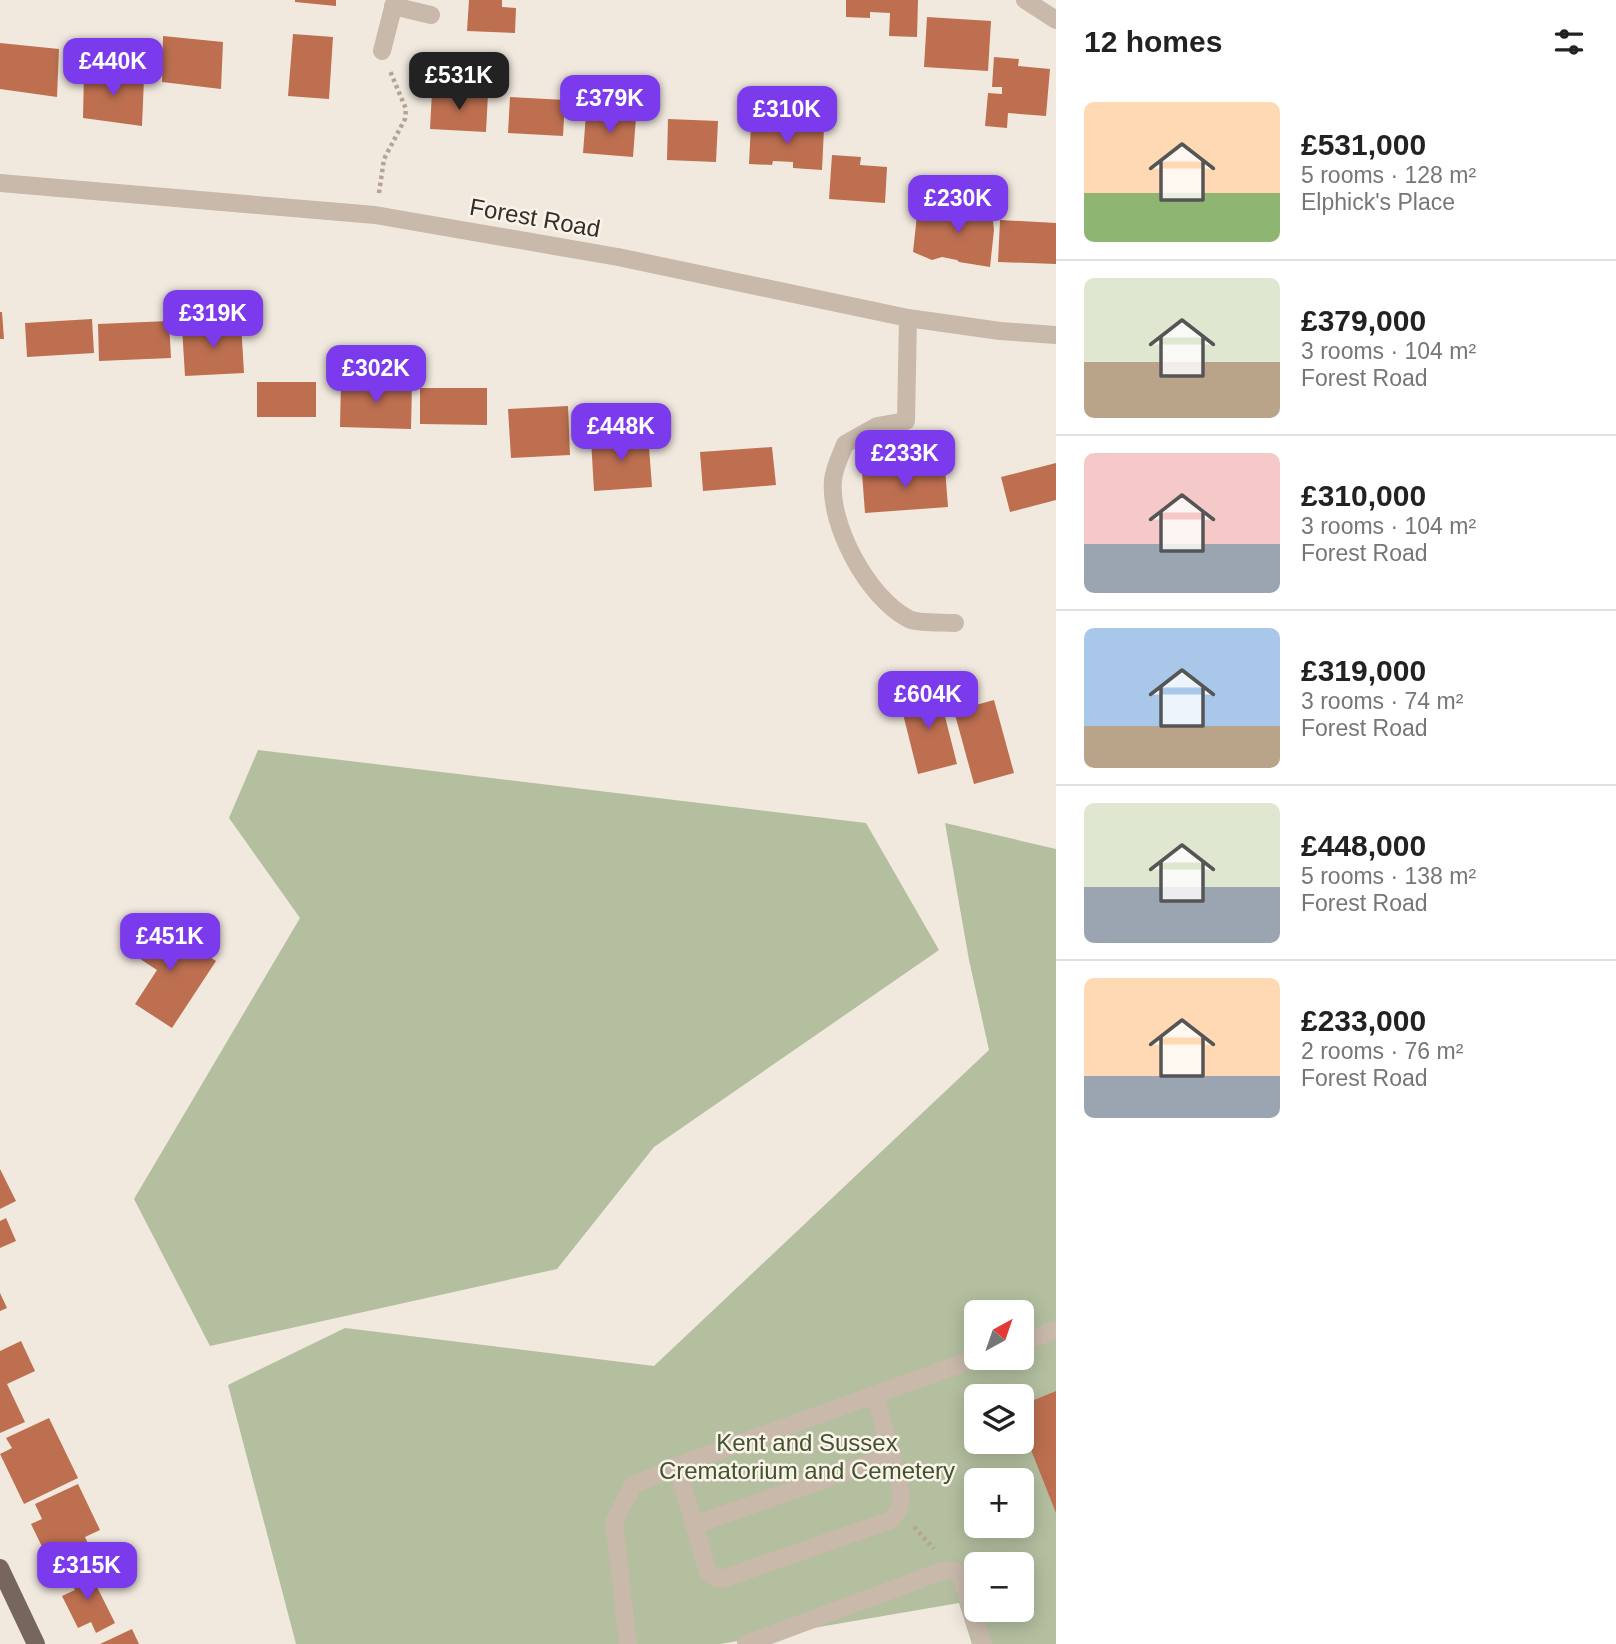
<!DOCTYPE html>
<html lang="en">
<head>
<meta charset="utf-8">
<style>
  :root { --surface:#fff; --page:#f6f6f6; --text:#222; --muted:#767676; --line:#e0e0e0; --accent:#7c3aed }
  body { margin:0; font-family:Helvetica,sans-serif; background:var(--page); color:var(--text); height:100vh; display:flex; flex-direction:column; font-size:26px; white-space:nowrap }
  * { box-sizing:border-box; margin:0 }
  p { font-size:23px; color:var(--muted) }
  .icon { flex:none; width:38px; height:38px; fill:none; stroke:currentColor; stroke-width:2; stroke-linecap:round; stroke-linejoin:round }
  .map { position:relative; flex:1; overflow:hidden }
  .drawer { display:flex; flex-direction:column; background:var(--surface); width:560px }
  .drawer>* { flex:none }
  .needle { width:46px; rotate:40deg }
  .buttons { position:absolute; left:964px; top:1300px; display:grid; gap:14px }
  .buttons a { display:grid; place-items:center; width:70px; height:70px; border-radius:10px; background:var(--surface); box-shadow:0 4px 18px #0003; font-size:35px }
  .price { position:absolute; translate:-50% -60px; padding:0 16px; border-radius:14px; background:var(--accent); color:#fff; font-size:23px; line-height:46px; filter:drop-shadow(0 2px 4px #0008) }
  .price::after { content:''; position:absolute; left:50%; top:42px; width:21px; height:16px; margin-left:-10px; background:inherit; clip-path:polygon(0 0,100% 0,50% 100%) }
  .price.on { background:#222; color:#fff }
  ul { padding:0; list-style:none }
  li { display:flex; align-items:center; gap:21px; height:175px; padding:0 28px }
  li+li { border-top:2px solid var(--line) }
  li span { display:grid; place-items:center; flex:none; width:196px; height:140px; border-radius:10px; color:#555 }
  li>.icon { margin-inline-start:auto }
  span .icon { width:84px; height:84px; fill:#fffc; stroke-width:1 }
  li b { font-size:30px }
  h2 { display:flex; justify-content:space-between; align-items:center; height:84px; padding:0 28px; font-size:30px }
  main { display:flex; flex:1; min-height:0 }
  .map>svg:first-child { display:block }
</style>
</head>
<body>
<main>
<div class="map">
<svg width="1056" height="1644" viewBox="0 0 1056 1644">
  <rect width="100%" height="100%" fill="#f1e9de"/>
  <path fill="#b3bf9f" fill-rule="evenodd" d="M258 750 866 823 939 950 654 1147 557 1269 210 1346 134 1199 300 918 229 818Z
    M945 823 1056 849V1644H972L959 1603 720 1644H296L228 1385 345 1328 654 1366 989 1050 969 960ZM976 1312H1022V1358H976ZM976 1396H1022V1442H976ZM976 1480H1022V1526H976ZM976 1564H1022V1610H976Z"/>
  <path fill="#7fa8ac" d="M924 186 956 189 954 206 923 204Z"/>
  <path fill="#bd6f50" d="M295 0H336V6L295 2Z
    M469 0H502V7L516 8 515 33 467 31Z
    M846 0H918L917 37 889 36 890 13 870 12V18L846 17Z
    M927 17 991 21 988 71 924 67Z
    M293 34 333 37 329 99 288 96Z
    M163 36 223 42 221 89 162 82Z
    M0 43 59 49 57 97 0 89Z
    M994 57 1019 59 1018 66 1050 69 1046 116 1008 113 1007 128 985 126 988 93 1002 94V87H992Z
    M84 72 144 78 142 126 83 118Z
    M432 91 488 94 486 132 430 129Z
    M510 97 565 100 563 136 508 133Z
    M586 114 636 117 633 157 583 153Z
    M668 119 718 121 716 162 667 160Z
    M751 124 824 128 822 170 793 168V162L773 161 772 165 749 164Z
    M832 155 861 157 860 165 887 167 885 203 829 199Z
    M963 196 991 202 994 230 990 267 959 262 957 260 942 257 932 260 913 252 917 215 964 223Z
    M1000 220 1056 223V264L998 262Z
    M0 312H2L4 339H0Z
    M92 319 94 353 27 357 25 323Z
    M169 321 171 358 99 361 98 324Z
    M241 323 244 373 185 376 182 327Z
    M341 381 412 384 411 429 340 427Z
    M257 382H316V417H257Z
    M420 388H487V425L420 424Z
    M568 406 570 455 511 458 508 409Z
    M648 434 652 487 594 491 591 439Z
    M772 447 776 485 703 491 700 452Z
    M1056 463V500L1010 512 1001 477Z
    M945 468 948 507 865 513 862 473Z
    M938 689 957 764 918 774 899 698Z
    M994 700 1014 773 974 784 954 711Z
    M152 920 216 961 172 1028 135 1004 157 970 131 953Z
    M0 1169 16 1201 0 1209Z
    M6 1218 16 1241 0 1248V1221Z
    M0 1293 7 1308 0 1311Z
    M21 1341 35 1371 7 1384 25 1422 0 1433V1351Z
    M1056 1391V1513L1022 1427V1405Z
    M49 1418 78 1478 24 1504 0 1454 12 1448 6 1438Z
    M78 1484 100 1530 85 1537 94 1556 67 1568 61 1556 49 1561 31 1524 42 1519 35 1504Z
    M87 1567 115 1623 96 1633 91 1622 78 1628 62 1596 75 1590 68 1576Z
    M132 1629 139 1644H100Z"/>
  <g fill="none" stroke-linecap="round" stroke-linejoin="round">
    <path stroke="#b4a495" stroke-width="4.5" stroke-dasharray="3.5 3.5" stroke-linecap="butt" d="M379 193 384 159 405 119 406 109 390 71
      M914 1527 934 1549"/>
    <path stroke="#c8b9ab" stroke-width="18" d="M1025 0 1056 20
      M393 6 431 15
      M382 51 395 0
      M0 183 375 215 618 257 908 318 1000 331 1056 335
      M908 318 906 421 877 426 845 444C841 455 834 468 833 480 829 525 867 596 907 618 916 624 943 622 955 623
      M1022 1342 1056 1330
      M677 1466 708 1572 716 1578H725L891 1520C899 1510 902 1504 901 1491L875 1395
      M694 1525 891 1456
      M628 1644 614 1522 633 1485 693 1460 977 1358
      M746 1644 942 1571 954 1570 961 1577 983 1644"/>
    <path stroke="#77665c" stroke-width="18" d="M0 1568 36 1644"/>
  </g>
  <g text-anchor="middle" stroke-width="5" stroke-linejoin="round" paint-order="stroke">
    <g font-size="24" fill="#362e2a" stroke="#f9f3ea">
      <text transform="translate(535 218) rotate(10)" y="8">Forest Road</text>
    </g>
    <g font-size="24" fill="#44532f" stroke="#f9f3ea">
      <text x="807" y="1451">Kent and Sussex<tspan x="807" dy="28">Crematorium and Cemetery</tspan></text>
    </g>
  </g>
</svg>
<div class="buttons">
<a><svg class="needle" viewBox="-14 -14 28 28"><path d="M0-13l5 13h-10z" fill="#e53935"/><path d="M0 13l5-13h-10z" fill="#767676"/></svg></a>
<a><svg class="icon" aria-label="layers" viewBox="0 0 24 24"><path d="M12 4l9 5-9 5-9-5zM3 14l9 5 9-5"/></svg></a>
<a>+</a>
<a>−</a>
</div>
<b class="price" style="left:113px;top:98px">£440K</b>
<b class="price on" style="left:459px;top:112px">£531K</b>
<b class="price" style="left:610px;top:135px">£379K</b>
<b class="price" style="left:787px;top:146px">£310K</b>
<b class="price" style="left:958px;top:235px">£230K</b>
<b class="price" style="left:213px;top:350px">£319K</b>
<b class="price" style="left:376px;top:405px">£302K</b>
<b class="price" style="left:621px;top:463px">£448K</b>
<b class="price" style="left:905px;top:490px">£233K</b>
<b class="price" style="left:928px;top:731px">£604K</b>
<b class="price" style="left:170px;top:973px">£451K</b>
<b class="price" style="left:87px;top:1602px">£315K</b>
</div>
<section class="drawer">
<h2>12 homes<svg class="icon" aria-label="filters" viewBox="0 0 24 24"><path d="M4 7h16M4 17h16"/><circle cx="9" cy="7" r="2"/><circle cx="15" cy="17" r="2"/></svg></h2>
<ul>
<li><span style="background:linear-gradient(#ffd9b3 65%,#8fb573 0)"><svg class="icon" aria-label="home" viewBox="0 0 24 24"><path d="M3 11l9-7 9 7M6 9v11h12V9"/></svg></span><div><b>£531,000</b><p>5 rooms · 128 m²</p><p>Elphick's Place</p></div></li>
<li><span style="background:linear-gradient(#dfe7d0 60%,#b9a48a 0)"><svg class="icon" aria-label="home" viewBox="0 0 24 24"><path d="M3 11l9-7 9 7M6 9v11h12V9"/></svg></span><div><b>£379,000</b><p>3 rooms · 104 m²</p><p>Forest Road</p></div></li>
<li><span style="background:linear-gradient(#f6c9c9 65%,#9aa5b1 0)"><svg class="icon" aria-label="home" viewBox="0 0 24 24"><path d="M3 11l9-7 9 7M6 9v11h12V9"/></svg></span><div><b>£310,000</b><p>3 rooms · 104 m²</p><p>Forest Road</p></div></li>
<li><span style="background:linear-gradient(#a9c7e8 70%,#b9a48a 0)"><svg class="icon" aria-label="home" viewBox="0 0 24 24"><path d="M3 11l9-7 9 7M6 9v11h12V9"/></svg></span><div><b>£319,000</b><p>3 rooms · 74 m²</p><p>Forest Road</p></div></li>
<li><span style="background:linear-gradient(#dfe7d0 60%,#9aa5b1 0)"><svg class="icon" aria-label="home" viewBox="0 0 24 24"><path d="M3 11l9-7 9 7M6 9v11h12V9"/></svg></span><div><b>£448,000</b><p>5 rooms · 138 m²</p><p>Forest Road</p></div></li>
<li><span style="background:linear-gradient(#ffd9b3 70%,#9aa5b1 0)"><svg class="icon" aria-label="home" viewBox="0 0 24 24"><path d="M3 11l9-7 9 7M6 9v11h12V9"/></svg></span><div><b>£233,000</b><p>2 rooms · 76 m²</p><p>Forest Road</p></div></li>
</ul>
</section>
</main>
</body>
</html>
